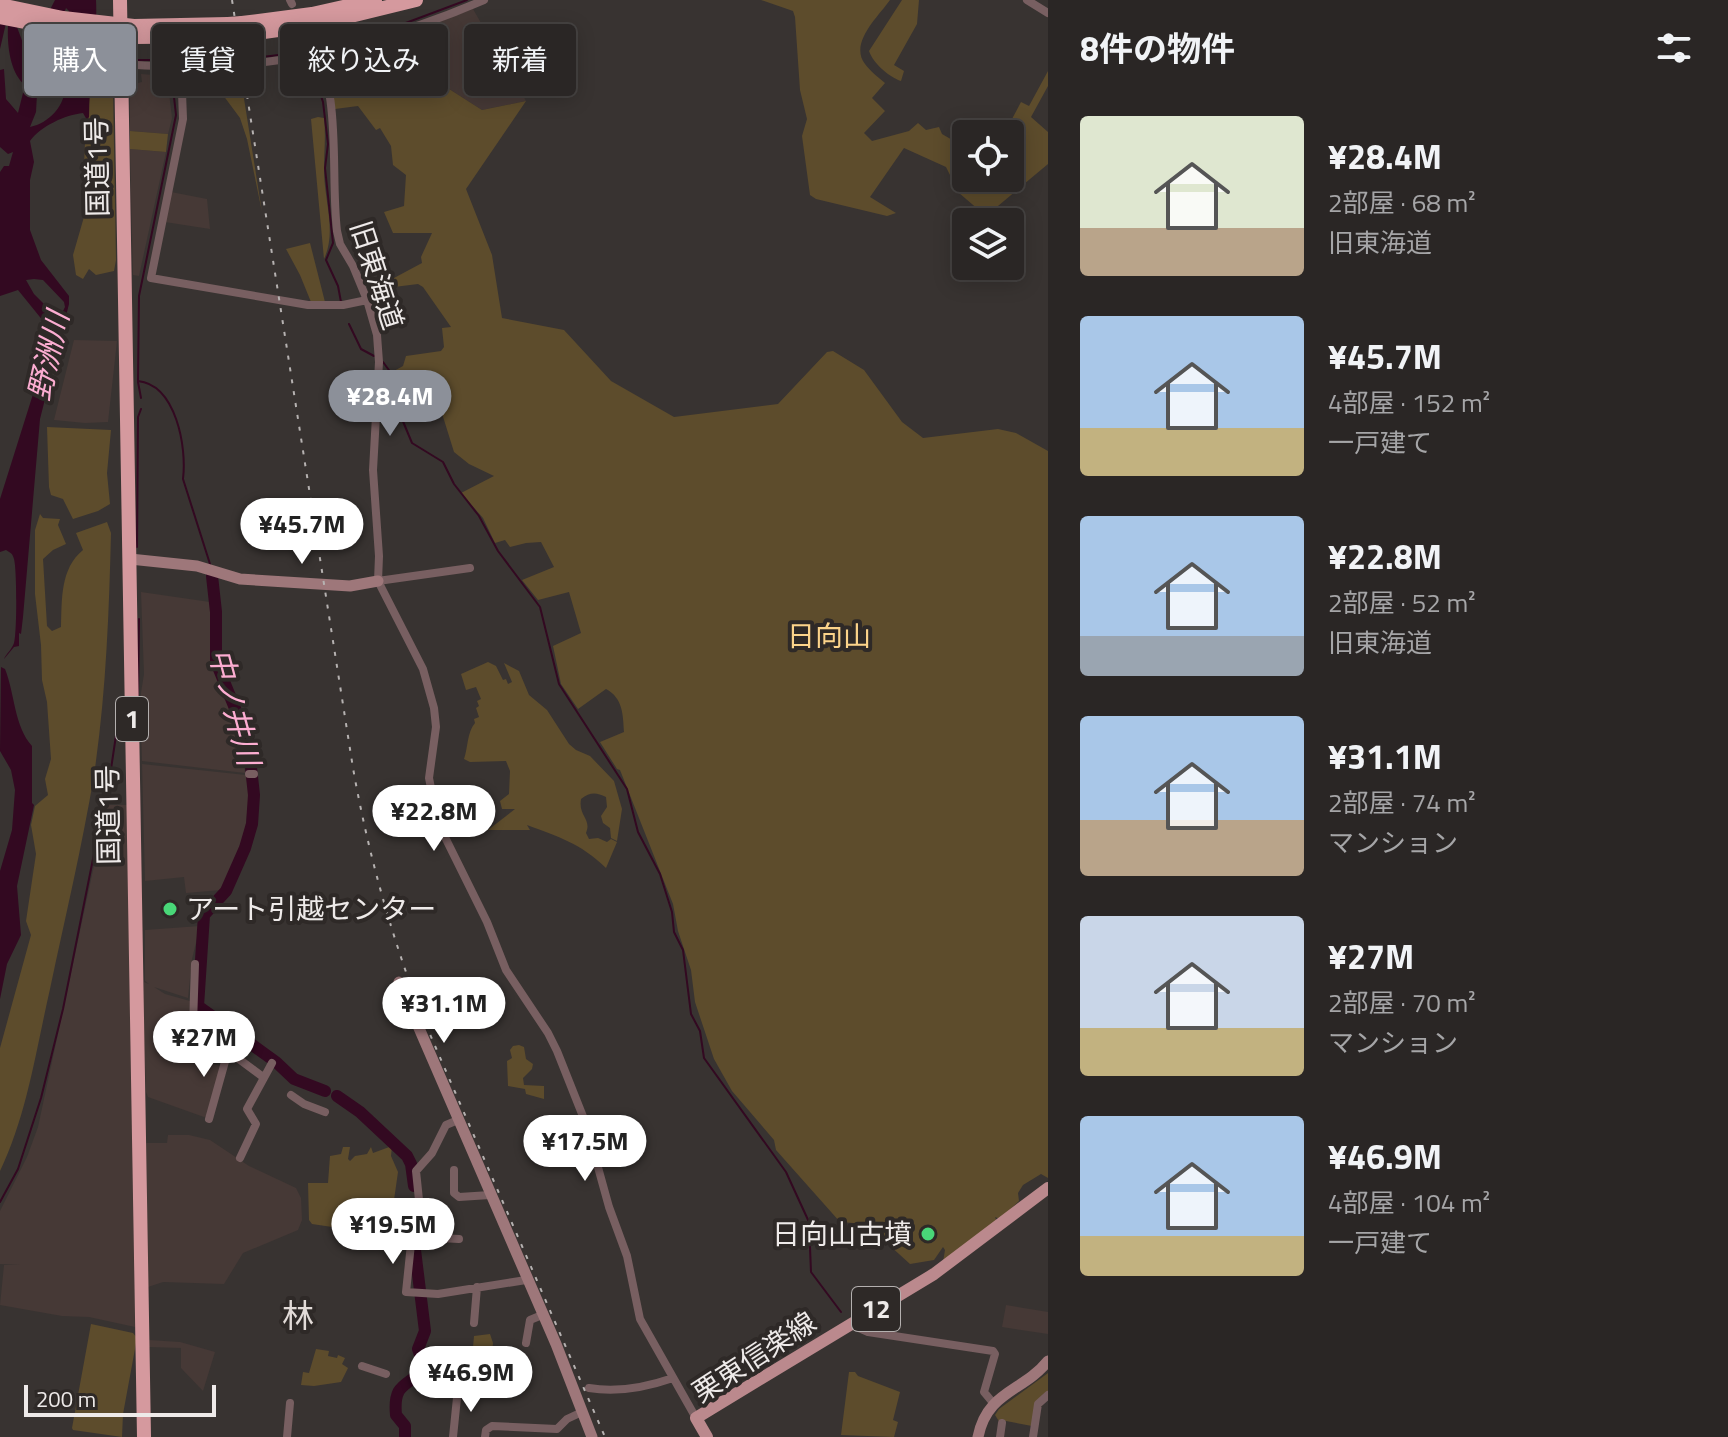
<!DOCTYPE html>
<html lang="ja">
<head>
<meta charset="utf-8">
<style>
  :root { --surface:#2a2625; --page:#322e2d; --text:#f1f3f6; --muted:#a5a5a7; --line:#464342; --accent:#8c9099 }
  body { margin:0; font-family:"Titillium Web","Noto Sans JP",sans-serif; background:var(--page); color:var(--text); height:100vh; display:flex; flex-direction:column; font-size:30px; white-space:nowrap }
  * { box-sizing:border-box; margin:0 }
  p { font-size:26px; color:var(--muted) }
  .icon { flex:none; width:44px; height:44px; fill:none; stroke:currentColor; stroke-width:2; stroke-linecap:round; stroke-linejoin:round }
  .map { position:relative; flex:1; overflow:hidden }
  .drawer { display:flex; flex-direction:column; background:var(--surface); width:680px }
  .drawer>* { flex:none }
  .hud { position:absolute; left:24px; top:24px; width:760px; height:72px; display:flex; gap:16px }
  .controls { position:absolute; left:952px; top:120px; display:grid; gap:16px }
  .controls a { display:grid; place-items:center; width:72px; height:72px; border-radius:8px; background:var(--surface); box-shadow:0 4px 20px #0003,0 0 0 2px var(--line); font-size:40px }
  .scale { position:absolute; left:24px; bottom:20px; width:192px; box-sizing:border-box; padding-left:8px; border:4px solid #eeeae9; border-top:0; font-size:22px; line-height:28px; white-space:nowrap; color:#eeeae9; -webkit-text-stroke:6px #2e2927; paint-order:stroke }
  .price { position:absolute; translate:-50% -68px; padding:0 18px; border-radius:28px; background:#fff; color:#222; font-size:26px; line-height:52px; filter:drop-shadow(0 2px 4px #0008) }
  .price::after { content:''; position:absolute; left:50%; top:48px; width:24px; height:18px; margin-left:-12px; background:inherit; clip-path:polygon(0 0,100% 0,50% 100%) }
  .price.current { background:var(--accent); color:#fff }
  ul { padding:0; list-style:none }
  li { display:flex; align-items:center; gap:24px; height:200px; padding:0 32px }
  li span { display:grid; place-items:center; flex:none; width:224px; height:160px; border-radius:8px; color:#555 }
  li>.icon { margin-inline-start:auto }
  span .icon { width:96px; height:96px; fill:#fffc; stroke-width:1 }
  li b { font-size:34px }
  h2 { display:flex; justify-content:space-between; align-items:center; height:96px; padding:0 32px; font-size:34px }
  .pill { padding:0 28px; border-radius:8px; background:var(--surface); box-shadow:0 4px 20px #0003,0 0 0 2px var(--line); font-size:28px; line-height:72px }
  .pill.current { background:var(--accent); color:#fff }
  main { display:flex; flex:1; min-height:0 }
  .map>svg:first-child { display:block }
</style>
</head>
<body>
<main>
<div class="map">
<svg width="1048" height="1437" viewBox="0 0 1048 1437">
  <rect width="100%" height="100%" fill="#383331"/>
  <path fill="#463936" d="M473 9 526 101 482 110 391 52 397 42 393 38Z
    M141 74 167 76 172 118 168 134 130 131V85L142 82Z
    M130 149 166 152 139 276 133 275Z
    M171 192 207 199 210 229 165 222Z
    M74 340 117 341 108 422 85 423 54 420Z
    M141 592 210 602V657L241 736 245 773 142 761 140 699 144 674Z
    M142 764 246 775 249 797 245 832 226 881 221 890 186 893 184 877 145 881Z
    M107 805H127L135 1327 89 1317 62 1316 0 1305 4 1265H20L0 1264V1211L27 1157 38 1127Z
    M200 926 192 959 188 998 154 987 165 994 190 1001 184 1057 221 1066 209 1115 204 1117 148 1097 146 1092 144 1039V982L149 984 145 981V930Z
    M168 1135H189L210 1140 249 1166 296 1188 301 1198 302 1220 298 1230 243 1253 224 1284 163 1282 148 1287 146 1143H167Z
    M1006 1305 1048 1312V1334L1002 1327Z
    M149 1340 180 1342 215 1352 203 1391 181 1368V1348L149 1347Z"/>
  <path fill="#5d4c2c" d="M761 0H890C878 17 849 43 865 64 870 71 878 77 885 83L872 98 885 111 864 133 872 141 909 131 918 123 926 130 939 127 942 134 966 148V178H1010V144L1013 138 1005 132 1021 102 1029 106 1048 71V86L1031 117 1048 132V164L986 216 959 193 946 167 904 148 870 197 896 213 887 216 816 199 810 195 802 136 807 119 800 90 795 17 793 11Z
    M902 0H919L917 24 894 65 904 71 901 81C889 77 873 63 869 51Z
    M393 38 397 42 391 52 482 110 526 101 466 189 492 255 502 318 564 330 611 381 674 417 778 404 827 352 833 351 864 370 902 422 923 438 998 429 1016 433 1048 451V1178L1041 1174 1023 1185 1018 1193 1019 1201 1000 1219 995 1217 997 1222 943 1262 945 1250 943 1247 934 1260 910 1264 866 1224 840 1222 776 1150 774 1140 732 1091 714 1059 695 1002 691 970 678 931 673 904 620 770 617 769 600 742 624 732C623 715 623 698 606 689L578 709 561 684 553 646 581 633 569 592 538 600 522 580 554 567 541 542 526 543 510 547 505 540 495 543 483 518 461 493 494 476 469 464 454 452 440 407 423 405 411 391H401L394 371 403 366 406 356 441 351 444 347 442 328 451 327 423 287 418 284 394 287V278L422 263 421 257 432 233H393L384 212 404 206 406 175 393 165 391 146 380 128 376 130 358 106 335 109 327 63 330 57Z
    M95 64 107 65 106 81 113 88 116 260 114 271 96 275 89 269 83 279 76 275 73 255 88 203V172L84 166 88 73Z
    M239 67 262 212 247 139 240 118 220 91 230 74 234 73V68Z
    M318 117 324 118C326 136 324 152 324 170 324 200 337 231 324 259L311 119Z
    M130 131 168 134 166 152 130 149Z
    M310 243 325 302H311L300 275 286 249Z
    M47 427 111 430 107 473 110 504 98 511 73 519 63 499 51 495 49 487Z
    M40 514 43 518 60 519 58 525 66 544 53 550 43 559 47 626 52 631 61 627C62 599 60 569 83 550L76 533 107 522 111 533C109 614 106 695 94 775 82 847 65 918 50 989 36 1050 27 1115 0 1171V1048L31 935 26 921 36 854 31 825 35 806 48 795 45 779 51 759 47 702 42 680 41 645 35 594V530Z
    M488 662 496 666 503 680 506 679 508 684 512 682 504 663 519 671 529 695 547 710 569 744 576 750 590 756 614 781 622 809 617 841 611 838 610 828 603 823 601 816 607 807 606 797C596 792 590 792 581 799 578 816 592 819 586 833L589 839 598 838 607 842 611 839 617 842 606 868C580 843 559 837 527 825L530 830H488L515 809H502L500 801 509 794 510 771 506 761 470 762 464 759C468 748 467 732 475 723L474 719 479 717 476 708 479 706 477 701 481 699 476 687 466 690 461 674Z
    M519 1045 524 1047 526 1059 533 1064 532 1069 523 1078 524 1085 544 1086V1099L526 1094 525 1089 508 1086 507 1061 512 1058 510 1050 513 1046Z
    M392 1146 391 1156 398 1172 393 1207 363 1202 359 1231 312 1224 309 1220 308 1183H328L330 1156 341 1154 343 1147H350L348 1159 350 1161 355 1156 367 1154 371 1147 373 1153Z
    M91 1324 133 1333 137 1338 123 1414 122 1437 73 1430 72 1428Z
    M490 1334 493 1343 490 1371 471 1370 474 1336Z
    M316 1349 329 1351 328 1356 337 1358 338 1355 345 1358 342 1364 348 1368 341 1382 314 1386 301 1385 303 1372 309 1373Z
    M849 1372H855L858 1376 900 1392 893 1420 898 1422 894 1437 841 1435Z
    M1048 1373V1392L1032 1426 1006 1421 1000 1423 995 1415 999 1409Z"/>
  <path fill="#330921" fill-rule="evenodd" d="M0 0H7L27 54 55 0H96C98 39 89 78 89 117L87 120 83 113C65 115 41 126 30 141L34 162 30 180V230L41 260 69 296V304L40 419 23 617 21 634 19 633V646L14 647 4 659C6 654 12 649 14 643 17 633 17 570 14 559 12 553 12 554 6 550L0 552V499L51 337 48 327 18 290 0 296V172L4 166H9L13 152 8 154 0 147V70L4 69 6 99 18 113 25 85C10 73 7 45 8 26L6 23 0 49ZM66 8 69 11 66 36V72L47 88 39 90V68L49 54ZM66 82C66 106 49 123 30 127L36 112 37 94H46ZM34 279 43 280 64 302 65 307 59 319 34 294 26 280Z
    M1 667 5 669C15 694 14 726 32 746V803L34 805 17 886 21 935 7 964 0 999V871L12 830 15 790 11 770 0 751Z"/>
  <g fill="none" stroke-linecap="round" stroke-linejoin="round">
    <path stroke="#330921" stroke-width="2" d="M324 48 387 30 467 0
      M91 58 110 59
      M245 59 303 52
      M138 60H237
      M309 60 323 102 328 144 325 168 333 243 326 260 338 286 341 302
      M172 79 176 115 139 296 138 381C176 385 187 447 183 479L210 564
      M349 324 361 349 374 356
      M383 362 394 377 402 419 412 443 443 462 454 484 479 516 498 551 540 607 559 684 627 789 638 832 660 874 672 912 674 932 683 950 691 1014 700 1031 704 1058 786 1172 809 1222 811 1272 841 1312
      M138 382 141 398
      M137 547 138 417 141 409
      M138 697 139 619
      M0 1202 18 1169 41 1098 63 1009 111 769 118 722 126 708"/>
    <path stroke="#330921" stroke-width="12" d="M212 576 216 612V662L248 740 254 795 252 824 245 848 226 891 204 915 198 1006 276 1062 294 1079 325 1091
      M337 1096 360 1112 407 1156 411 1164 414 1186
      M405 1437V1426L396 1415C393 1383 406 1387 425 1369L418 1349 425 1331 415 1250"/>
    <path stroke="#785f61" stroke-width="8" d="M290 0 292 4
      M1027 0 1048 13
      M310 38C343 91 330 171 337 231L340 244 353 266 367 300 377 335 379 362 373 470 379 556 378 581 423 669 434 708 436 727 429 778 438 823 487 922 506 970 548 1033 557 1051 586 1124 609 1207 627 1256 640 1319 696 1418
      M121 64C158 66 195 69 231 66 319 58 403 35 484 0
      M181 66 183 119 151 278 308 305H343L367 300
      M378 581 470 568
      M249 774H254
      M401 831 438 823
      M192 1029 201 1031 263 1077
      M187 1056 193 1024 195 964
      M291 1095 304 1104 325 1112
      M209 1119 228 1051
      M240 1158 256 1124 247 1109 272 1063
      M454 1170V1193L459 1197 490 1195
      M459 1239 440 1238 432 1245 411 1244 406 1292 438 1294 526 1280
      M417 1245 413 1220 419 1200 416 1171 432 1153 446 1125 458 1120
      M474 1323 477 1287
      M850 1324 868 1332 993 1351 995 1354 984 1392 994 1404
      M526 1343 530 1320 542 1315
      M362 1366 386 1374
      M589 1388C618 1393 647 1387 673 1378
      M287 1437 290 1403
      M453 1437 458 1388
      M485 1437 486 1430 492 1426 557 1429 567 1419 582 1412
      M1000 1437 1002 1423
      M1033 1437 1038 1404 1048 1395"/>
    <path stroke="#9e777a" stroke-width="11" d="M130 559 197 566 240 579 350 586 378 581
      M399 982 556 1344 592 1437
      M978 1437C987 1391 1023 1392 1048 1361"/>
    <path stroke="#bb898d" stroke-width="12" d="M707 1437 696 1418 934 1274 1048 1188"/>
    <path stroke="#d5999e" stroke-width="14" d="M120 0 144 1437
      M242 23 312 14 375 0
      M134 26 228 24
      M243 35 314 25 416 0
      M135 37 230 36"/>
    <path stroke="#b6b2b1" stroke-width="2" stroke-dasharray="4 8" stroke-linecap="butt" d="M232 0 353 768C368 853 391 935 422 1016L605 1437"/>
    <path stroke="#d5999e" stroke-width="14" d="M0 5 63 18 134 26
      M0 17 66 30 135 37
      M228 24 242 23
      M230 36 243 35"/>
  </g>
  <g fill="#49d778" stroke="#2e2927" stroke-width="3">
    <circle cx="170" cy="909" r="8"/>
    <circle cx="928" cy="1234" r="8"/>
  </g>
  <g text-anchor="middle" stroke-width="8" stroke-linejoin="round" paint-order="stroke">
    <g fill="#2e2927" stroke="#b4b0af" stroke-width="2">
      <rect x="116" y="697" width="32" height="44" rx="6"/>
      <rect x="852" y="1287" width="48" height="44" rx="6"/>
    </g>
    <g font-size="26" font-weight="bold" fill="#eeeae9">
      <text x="132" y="728">1</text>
      <text x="876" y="1318">12</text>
    </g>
    <g font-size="28" fill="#eeeae9" stroke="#2e2927">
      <text transform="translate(97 167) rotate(-91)" y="10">国道1号</text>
      <text transform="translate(377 275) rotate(72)" y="10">旧東海道</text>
      <text transform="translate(108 815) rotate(-91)" y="10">国道1号</text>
      <text transform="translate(754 1357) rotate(-33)" y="10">栗東信楽線</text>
    </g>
    <g font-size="28" fill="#fbd38a" stroke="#2e2927">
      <text x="829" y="646">日向山</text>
    </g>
    <g font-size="28" fill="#eeeae9" stroke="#2e2927" text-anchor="start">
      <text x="186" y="919">アート引越センター</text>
      <text x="912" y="1244" text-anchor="end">日向山古墳</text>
    </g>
    <g font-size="30" font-style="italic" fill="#fcadd1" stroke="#2e2927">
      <text transform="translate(49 356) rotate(-77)" y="10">野洲川</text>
      <text transform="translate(234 707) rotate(75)" y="10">中ノ井川</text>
    </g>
    <g font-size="32" fill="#e2dbd8" stroke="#2e2927">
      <text x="298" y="1327">林</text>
    </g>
  </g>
</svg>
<div class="controls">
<a><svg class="icon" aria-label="locate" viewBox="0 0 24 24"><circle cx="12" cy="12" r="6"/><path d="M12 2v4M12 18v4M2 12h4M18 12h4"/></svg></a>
<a><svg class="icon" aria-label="layers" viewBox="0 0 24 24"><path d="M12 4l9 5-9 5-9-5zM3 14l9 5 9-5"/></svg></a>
</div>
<div class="scale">200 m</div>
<b class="price current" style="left:390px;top:438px">¥28.4M</b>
<b class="price" style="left:302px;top:566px">¥45.7M</b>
<b class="price" style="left:434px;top:853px">¥22.8M</b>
<b class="price" style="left:444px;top:1045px">¥31.1M</b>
<b class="price" style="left:204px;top:1079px">¥27M</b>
<b class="price" style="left:585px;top:1183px">¥17.5M</b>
<b class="price" style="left:393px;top:1266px">¥19.5M</b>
<b class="price" style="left:471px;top:1414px">¥46.9M</b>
<div class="hud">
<a class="pill current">購入</a>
<a class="pill">賃貸</a>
<a class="pill">絞り込み</a>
<a class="pill">新着</a>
</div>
</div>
<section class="drawer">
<h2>8件の物件<svg class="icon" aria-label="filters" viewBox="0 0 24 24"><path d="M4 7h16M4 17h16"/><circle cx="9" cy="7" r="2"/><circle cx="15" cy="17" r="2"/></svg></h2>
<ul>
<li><span style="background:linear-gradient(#dfe7d0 70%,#b9a48a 0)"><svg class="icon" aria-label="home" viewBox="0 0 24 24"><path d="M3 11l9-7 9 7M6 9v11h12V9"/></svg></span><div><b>¥28.4M</b><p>2部屋 · 68 m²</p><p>旧東海道</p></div></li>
<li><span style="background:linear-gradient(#a9c7e8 70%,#c2b280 0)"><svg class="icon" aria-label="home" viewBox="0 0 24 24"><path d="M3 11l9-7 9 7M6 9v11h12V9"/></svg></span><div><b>¥45.7M</b><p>4部屋 · 152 m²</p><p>一戸建て</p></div></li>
<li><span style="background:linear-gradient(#a9c7e8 75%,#9aa5b1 0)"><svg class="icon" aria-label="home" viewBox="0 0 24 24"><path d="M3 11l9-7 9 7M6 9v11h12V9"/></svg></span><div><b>¥22.8M</b><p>2部屋 · 52 m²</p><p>旧東海道</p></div></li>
<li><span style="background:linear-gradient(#a9c7e8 65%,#b9a48a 0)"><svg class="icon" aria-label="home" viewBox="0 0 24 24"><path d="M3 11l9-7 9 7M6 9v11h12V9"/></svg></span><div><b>¥31.1M</b><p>2部屋 · 74 m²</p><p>マンション</p></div></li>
<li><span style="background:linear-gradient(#c9d6e8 70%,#c2b280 0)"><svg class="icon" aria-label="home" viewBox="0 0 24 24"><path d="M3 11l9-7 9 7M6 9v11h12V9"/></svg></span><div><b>¥27M</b><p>2部屋 · 70 m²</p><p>マンション</p></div></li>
<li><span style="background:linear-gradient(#a9c7e8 75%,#c2b280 0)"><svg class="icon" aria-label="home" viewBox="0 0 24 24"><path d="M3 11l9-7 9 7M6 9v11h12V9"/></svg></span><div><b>¥46.9M</b><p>4部屋 · 104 m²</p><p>一戸建て</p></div></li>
</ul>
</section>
</main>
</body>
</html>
